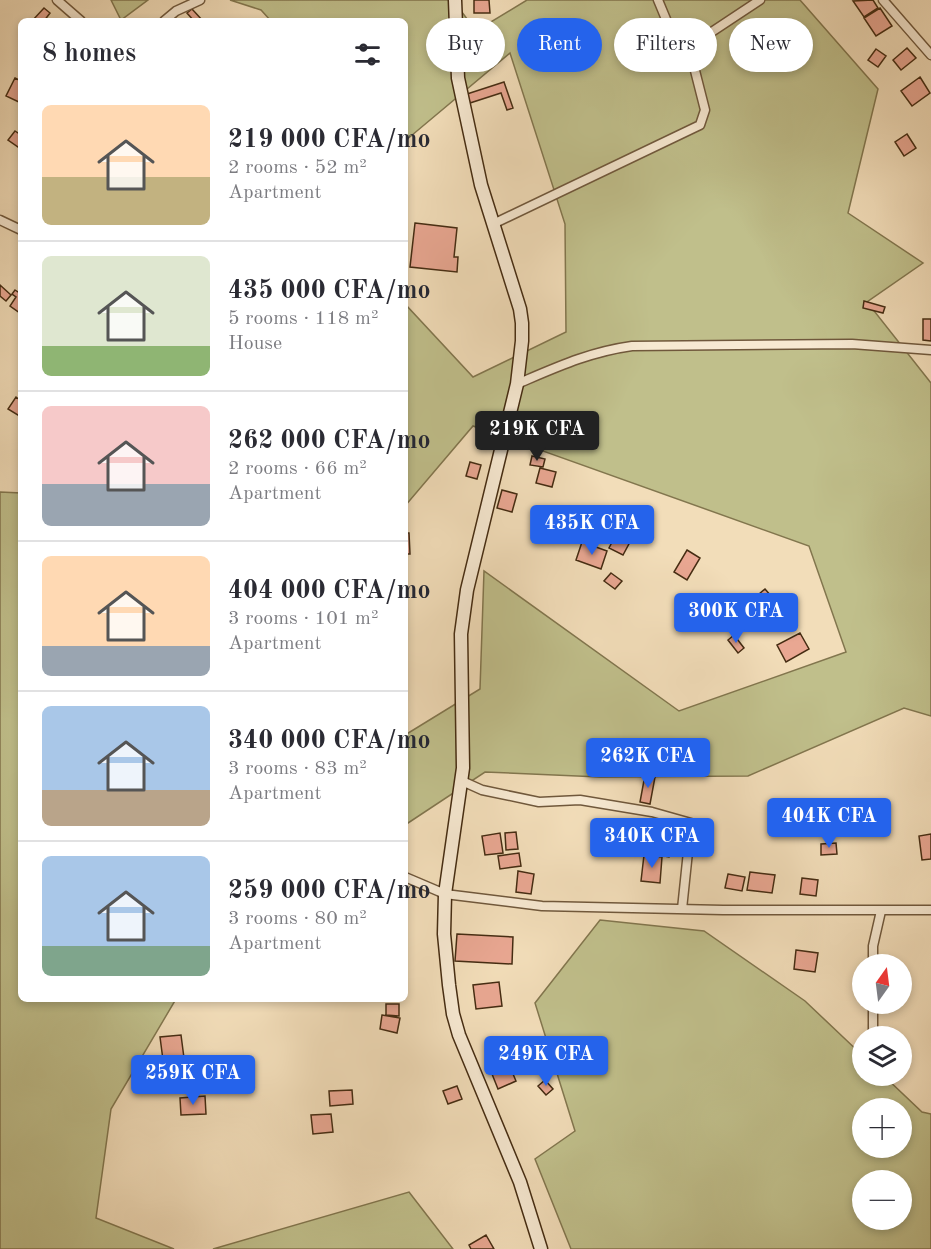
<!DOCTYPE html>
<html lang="en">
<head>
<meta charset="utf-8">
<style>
  :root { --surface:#fff; --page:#f2f2f3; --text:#2b2b33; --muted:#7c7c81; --line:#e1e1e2; --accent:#2563eb }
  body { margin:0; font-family:"Old Standard TT",serif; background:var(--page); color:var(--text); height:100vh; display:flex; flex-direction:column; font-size:22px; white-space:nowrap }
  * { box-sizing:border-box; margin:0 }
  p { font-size:20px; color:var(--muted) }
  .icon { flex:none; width:33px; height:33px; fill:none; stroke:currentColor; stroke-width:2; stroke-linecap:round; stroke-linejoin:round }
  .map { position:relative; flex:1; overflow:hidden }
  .drawer { position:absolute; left:18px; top:18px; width:390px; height:984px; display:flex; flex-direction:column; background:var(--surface); border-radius:9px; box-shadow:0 3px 9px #0003 }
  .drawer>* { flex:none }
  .hud { position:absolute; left:426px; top:18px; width:414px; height:54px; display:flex; gap:12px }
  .needle { width:39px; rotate:14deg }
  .buttons { position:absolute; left:852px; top:954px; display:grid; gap:12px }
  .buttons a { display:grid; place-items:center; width:60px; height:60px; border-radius:50%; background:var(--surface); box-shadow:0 3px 9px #0003; font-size:30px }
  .price { position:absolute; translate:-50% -51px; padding:0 14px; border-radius:6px; background:var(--accent); color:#fff; font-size:20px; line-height:39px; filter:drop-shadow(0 2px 3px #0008) }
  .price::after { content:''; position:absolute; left:50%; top:36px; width:18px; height:14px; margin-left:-9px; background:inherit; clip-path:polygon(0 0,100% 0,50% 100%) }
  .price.on { background:#222; color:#fff }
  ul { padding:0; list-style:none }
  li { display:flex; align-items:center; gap:18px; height:150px; padding:0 24px }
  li+li { border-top:2px solid var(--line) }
  li span { display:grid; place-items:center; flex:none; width:168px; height:120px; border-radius:9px; color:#555 }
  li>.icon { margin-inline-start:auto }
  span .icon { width:72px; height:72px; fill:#fffc; stroke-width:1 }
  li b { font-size:26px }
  h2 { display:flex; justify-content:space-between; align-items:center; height:72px; padding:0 24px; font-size:26px }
  .chip { padding:0 21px; border-radius:27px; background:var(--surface); box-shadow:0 3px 9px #0003; font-size:21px; line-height:54px }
  .chip.on { background:var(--accent); color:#fff }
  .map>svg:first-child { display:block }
</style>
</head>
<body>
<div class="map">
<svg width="931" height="1249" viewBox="0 0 931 1249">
  <rect width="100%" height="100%" fill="#f2ddb9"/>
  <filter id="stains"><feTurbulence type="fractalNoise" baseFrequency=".00333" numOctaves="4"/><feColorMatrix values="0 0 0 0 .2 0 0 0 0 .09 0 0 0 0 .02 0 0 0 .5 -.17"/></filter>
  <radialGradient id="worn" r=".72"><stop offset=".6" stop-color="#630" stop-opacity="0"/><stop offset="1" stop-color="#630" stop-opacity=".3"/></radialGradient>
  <path fill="#c0bf8b" stroke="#82764e" stroke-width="1.5" fill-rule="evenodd" d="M111 0H148L121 20Z
    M230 0H453L476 31 527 0H800L878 89 848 213 923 263 867 302 931 383V716L904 708 748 776 600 777 485 772 405 825V735L480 689 484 571 679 711 846 652 809 546 473 426 405 506V304L473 377 566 332 565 224 510 53 405 141V21H271L261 10Z
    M0 492 21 493V999H176L111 1109 96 1218 174 1249H0Z
    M600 920 704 931 805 1001 862 1055V1076H884L922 1112 931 1114V1249H571L535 1159 575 1131 535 1003ZM902 1108V1148H862V1108ZM902 1180V1220H862V1180Z
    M409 1192 453 1249H213Z"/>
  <path fill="#e9a792" stroke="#452c12" stroke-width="1.5" d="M474 0H489L490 13H474Z
    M873 0 878 8 864 17 853 1Z
    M44 8 50 13 44 21H32Z
    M880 8 892 26 876 36 864 18Z
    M192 9 203 21H194L187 13Z
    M907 48 916 58 901 70 893 60Z
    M876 49 886 56 878 67 868 60Z
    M920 77 930 93 912 106 901 91Z
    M15 78 21 81V103L6 96Z
    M504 82 513 108 507 110 501 93 470 103 467 94Z
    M15 131 21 135V149L8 140Z
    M907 134 916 148 904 156 895 142Z
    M415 223 457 228 454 257H458L457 272 410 267Z
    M0 285 11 295 6 301 0 296Z
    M15 290 21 294 20 313 10 306 16 297 12 294Z
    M864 301 885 307 883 313 863 308Z
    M923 319H931V341L923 340Z
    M16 397 21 401V417L8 409Z
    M532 456 545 459 543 467 530 465Z
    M470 462 481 465 477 479 466 476Z
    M540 468 556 472 552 487 536 483Z
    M502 490 517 494 512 512 497 508Z
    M597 522 615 527 610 542 592 536Z
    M405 533H409L410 554H405Z
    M617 533 631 540 623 555 609 548Z
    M582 542 607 551 601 569 576 560Z
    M687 550 700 558 687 580 674 572Z
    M611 573 622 581 615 589 604 581Z
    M765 589 783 610 770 621 752 600Z
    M800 633 809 649 786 662 777 645Z
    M734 635 744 648 738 653 728 640Z
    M645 775 655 777 650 804 640 802Z
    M516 832 518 849 506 850 505 833Z
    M500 833 503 853 485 855 482 836Z
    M651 834 673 838 669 857 647 853Z
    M931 834V859L922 860 919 836Z
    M633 836 646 839 642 854 630 851Z
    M836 843 837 854 821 855V844Z
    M519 853 521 866 500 869 498 856Z
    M644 855 662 857 660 883 641 881Z
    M518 871 534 874 531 894 516 892Z
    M750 872 775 875 772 893 747 890Z
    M728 874 745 877 742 891 725 888Z
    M802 878 818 880 816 896 800 894Z
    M457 934 513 937 512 964 455 961Z
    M796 950 818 953 815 972 794 969Z
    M499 982 502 1006 476 1009 473 985Z
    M386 1004H399V1016L386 1015Z
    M382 1015 400 1018 397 1033 380 1029Z
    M181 1035 184 1058 163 1060 160 1037Z
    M508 1062 516 1081 498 1089 490 1069Z
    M545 1080 553 1089 546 1095 538 1086Z
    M457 1086 462 1099 448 1104 443 1091Z
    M352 1090 353 1104 330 1106 329 1091Z
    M205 1096 206 1114 181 1115 180 1098Z
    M331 1114 333 1132 313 1134 311 1115Z
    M486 1235 494 1249H471L469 1245Z"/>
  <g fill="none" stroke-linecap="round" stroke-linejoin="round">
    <g stroke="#70583c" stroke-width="11">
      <path id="street" d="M57 0 81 21
        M658 0 673 36 689 47
        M883 0 931 55
        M164 21 176 11 200 0
        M0 220 21 230
        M493 224 700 125 705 110 689 47 760 0
        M517 384C557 367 589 352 632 346L852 344 931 350
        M462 781 482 790 539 802 580 800 652 812 691 823 682 909
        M405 877 445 894 542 906 723 910H931
        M873 964V946L881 911
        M873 1004V1036"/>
    </g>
    <g stroke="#452c12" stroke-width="15">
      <path id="secondary" d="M455 0 458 78 481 185 520 309 522 323V341L517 384 467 590 461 634 463 768 445 894 444 934 449 985 453 1014 459 1035 520 1182 541 1249"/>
    </g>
    <use href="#street" stroke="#f7e9d2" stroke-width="8"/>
    <use href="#secondary" stroke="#f7e9d2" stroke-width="12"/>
  </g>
  <rect width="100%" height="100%" filter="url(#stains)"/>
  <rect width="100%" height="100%" fill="url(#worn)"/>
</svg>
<div class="buttons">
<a><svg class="needle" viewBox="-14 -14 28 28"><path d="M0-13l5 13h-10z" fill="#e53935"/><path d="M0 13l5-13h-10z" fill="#7c7c81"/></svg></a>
<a><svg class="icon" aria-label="layers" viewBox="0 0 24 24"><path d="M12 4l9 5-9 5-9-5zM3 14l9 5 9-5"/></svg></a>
<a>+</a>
<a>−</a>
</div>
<b class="price on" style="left:537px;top:462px">219K CFA</b>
<b class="price" style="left:592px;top:556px">435K CFA</b>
<b class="price" style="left:736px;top:644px">300K CFA</b>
<b class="price" style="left:648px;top:789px">262K CFA</b>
<b class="price" style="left:829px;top:849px">404K CFA</b>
<b class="price" style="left:652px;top:869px">340K CFA</b>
<b class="price" style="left:546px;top:1087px">249K CFA</b>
<b class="price" style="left:193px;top:1106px">259K CFA</b>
<div class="hud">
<a class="chip">Buy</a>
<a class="chip on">Rent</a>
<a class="chip">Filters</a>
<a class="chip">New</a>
</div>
<section class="drawer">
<h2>8 homes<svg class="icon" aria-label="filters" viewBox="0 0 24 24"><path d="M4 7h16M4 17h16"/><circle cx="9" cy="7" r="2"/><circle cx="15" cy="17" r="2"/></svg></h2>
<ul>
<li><span style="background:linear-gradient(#ffd9b3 60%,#c2b280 0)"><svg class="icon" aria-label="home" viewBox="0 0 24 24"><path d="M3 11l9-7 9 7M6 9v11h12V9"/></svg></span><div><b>219 000 CFA/mo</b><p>2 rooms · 52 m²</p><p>Apartment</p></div></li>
<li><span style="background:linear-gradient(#dfe7d0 75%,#8fb573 0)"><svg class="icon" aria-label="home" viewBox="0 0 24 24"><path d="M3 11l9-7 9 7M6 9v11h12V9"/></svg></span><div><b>435 000 CFA/mo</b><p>5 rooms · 118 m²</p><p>House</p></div></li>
<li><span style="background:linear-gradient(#f6c9c9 65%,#9aa5b1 0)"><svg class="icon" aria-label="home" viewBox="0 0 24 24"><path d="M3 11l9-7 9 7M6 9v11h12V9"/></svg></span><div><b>262 000 CFA/mo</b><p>2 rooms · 66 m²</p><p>Apartment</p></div></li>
<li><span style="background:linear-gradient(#ffd9b3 75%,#9aa5b1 0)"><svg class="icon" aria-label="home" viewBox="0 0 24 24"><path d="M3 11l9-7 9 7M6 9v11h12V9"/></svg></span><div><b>404 000 CFA/mo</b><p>3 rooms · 101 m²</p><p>Apartment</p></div></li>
<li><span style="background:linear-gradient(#a9c7e8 70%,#b9a48a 0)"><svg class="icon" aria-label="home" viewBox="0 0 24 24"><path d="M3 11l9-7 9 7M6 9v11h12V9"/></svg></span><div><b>340 000 CFA/mo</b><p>3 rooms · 83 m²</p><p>Apartment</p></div></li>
<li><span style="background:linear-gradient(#a9c7e8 75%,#7fa58c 0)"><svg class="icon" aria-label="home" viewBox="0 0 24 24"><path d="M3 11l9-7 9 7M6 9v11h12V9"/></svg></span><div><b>259 000 CFA/mo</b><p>3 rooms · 80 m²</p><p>Apartment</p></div></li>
</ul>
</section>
</div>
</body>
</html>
